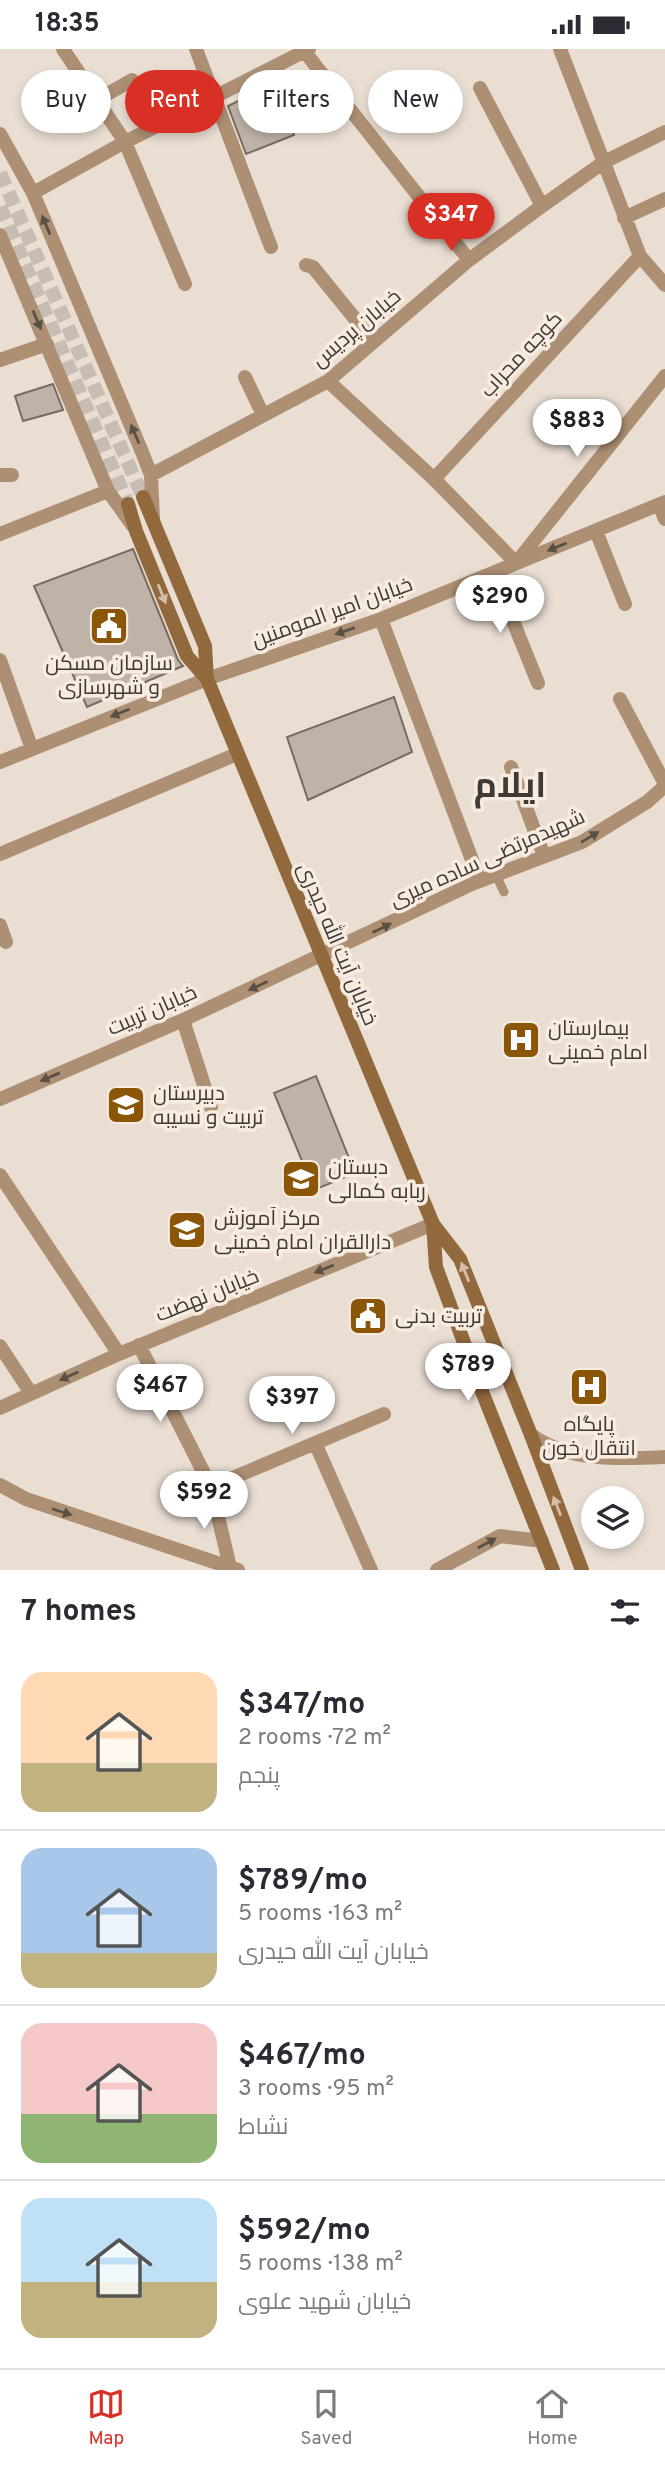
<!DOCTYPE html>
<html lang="en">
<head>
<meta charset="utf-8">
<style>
  :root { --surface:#fff; --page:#f2f2f3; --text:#2b2b33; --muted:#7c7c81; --line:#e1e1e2; --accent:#d93025 }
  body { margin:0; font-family:Overpass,Cairo,sans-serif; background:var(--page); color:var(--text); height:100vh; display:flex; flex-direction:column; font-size:26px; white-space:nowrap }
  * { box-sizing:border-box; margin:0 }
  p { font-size:23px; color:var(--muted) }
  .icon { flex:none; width:38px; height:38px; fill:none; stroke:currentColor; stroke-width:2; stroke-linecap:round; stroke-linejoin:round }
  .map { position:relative; height:1521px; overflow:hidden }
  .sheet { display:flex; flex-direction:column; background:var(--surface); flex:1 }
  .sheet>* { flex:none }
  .hud { position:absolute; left:21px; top:21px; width:623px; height:63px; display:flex; gap:14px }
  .tools { position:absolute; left:581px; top:1437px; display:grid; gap:14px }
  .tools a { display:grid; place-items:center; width:63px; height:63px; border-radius:50%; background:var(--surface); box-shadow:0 4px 10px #0003; font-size:35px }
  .price { position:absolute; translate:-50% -60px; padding:0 16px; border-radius:24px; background:#fff; color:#222; font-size:23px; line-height:46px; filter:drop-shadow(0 2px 4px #0008) }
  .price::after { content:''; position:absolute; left:50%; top:42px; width:21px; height:16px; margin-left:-10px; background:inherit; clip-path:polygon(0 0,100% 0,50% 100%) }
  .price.active { background:var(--accent); color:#fff }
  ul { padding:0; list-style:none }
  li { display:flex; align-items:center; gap:21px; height:175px; padding:0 21px }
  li+li { border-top:2px solid var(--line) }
  li span { display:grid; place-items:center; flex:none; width:196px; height:140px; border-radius:21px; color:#555 }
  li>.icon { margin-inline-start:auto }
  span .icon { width:84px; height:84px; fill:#fffc; stroke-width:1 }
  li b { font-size:30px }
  h2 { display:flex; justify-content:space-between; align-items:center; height:84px; padding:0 21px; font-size:30px }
  .tag { padding:0 24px; border-radius:32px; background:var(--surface); box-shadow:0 4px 10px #0003; font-size:24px; line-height:63px }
  .tag.active { background:var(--accent); color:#fff }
  .status { display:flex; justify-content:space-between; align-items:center; height:49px; padding:0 35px; background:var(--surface); direction:ltr }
  .status svg { height:19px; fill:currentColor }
  .tab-bar { display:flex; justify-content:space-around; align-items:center; height:98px; border-top:2px solid var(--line); background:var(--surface); font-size:19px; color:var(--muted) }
  .tab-bar a { display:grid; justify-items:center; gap:4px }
  .tab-bar .active { color:var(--accent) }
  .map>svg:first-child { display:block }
</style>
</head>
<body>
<div class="status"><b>18:35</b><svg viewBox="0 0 49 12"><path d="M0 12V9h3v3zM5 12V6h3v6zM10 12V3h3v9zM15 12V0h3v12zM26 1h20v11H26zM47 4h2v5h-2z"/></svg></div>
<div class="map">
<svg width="665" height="1521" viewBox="0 0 665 1521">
  <rect width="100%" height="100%" fill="#eaded3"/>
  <path fill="#bfb3a8" stroke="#776c62" stroke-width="2" d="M275 34 294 86 246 105 228 57Z
    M53 335 63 361 23 372 15 347Z
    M133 500 178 611 183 617 87 658 34 537Z
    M394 648 412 703 308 751 287 688Z
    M316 1027 355 1124 314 1141 274 1044Z"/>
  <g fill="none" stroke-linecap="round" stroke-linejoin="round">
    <path stroke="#c8bdb3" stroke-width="14" stroke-dasharray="14 7" stroke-linecap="butt" d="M0 124 143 448
      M0 158 128 455"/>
    <path stroke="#ad9074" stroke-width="9" d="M496 826 504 843"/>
    <path stroke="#ad9074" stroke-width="14" d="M63 0 125 93 185 235
      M196 0 271 198
      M560 0 640 207 665 236
      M304 2 469 211
      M480 39 542 157
      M97 51 132 31
      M0 85 33 144 142 403 151 426 153 470
      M33 144 125 93 309 0
      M624 169 665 150
      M0 186 108 442 133 477
      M306 216 313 218 373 292
      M0 311 47 295
      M245 328 263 366
      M328 332 434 430 516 514 665 327
      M0 426H12
      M151 426 328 332 469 211 542 157 604 113 665 83
      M434 430 640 207
      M659 456 665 470
      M596 482 625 555
      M0 485 108 442
      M494 525 538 634
      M381 570 480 832
      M0 611 32 700
      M620 650 665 735
      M0 713 207 630 381 570 665 453
      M511 718 544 807
      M0 805 237 705
      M0 876 6 893
      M183 971 211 1058
      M0 1050 183 971 472 835 582 793 647 753 665 737
      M0 1126 119 1305
      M139 1296 211 1438 230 1518
      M0 1297 31 1344
      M0 1359 119 1305 433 1175
      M531 1386C569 1413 621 1410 665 1408
      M316 1396 371 1521
      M0 1436 26 1450 238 1521
      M211 1438 384 1365
      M437 1521 500 1487 542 1492"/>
    <path stroke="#92693d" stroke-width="14" d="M143 448 205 597 207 630
      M128 455 136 482 187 607 207 630 433 1175 460 1210 531 1386 582 1521
      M433 1175 436 1218 483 1345 553 1521"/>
  </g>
  <defs><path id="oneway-solid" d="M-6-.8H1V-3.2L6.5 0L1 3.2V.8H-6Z" transform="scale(1.75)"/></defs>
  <g fill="#5a5045">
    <use href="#oneway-solid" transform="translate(46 176) rotate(-113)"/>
    <use href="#oneway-solid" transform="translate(37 271) rotate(67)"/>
    <use href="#oneway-solid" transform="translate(135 385) rotate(-113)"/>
    <use href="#oneway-solid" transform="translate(557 498) rotate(158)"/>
    <use href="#oneway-solid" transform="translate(345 582) rotate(161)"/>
    <use href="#oneway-solid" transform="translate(120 664) rotate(158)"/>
    <use href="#oneway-solid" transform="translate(590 788) rotate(-31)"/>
    <use href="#oneway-solid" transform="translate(382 879) rotate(-26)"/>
    <use href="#oneway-solid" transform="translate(258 937) rotate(155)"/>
    <use href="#oneway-solid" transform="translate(50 1028) rotate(157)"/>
    <use href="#oneway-solid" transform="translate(324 1220) rotate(158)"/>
    <use href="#oneway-solid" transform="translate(69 1327) rotate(156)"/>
    <use href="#oneway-solid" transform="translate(62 1463) rotate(18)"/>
    <use href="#oneway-solid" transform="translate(487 1494) rotate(-28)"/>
  </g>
  <g fill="#d4bea7">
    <use href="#oneway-solid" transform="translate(162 545) rotate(68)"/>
    <use href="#oneway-solid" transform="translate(465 1223) rotate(-112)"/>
    <use href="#oneway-solid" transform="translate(557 1457) rotate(-111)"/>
  </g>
  <defs>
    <g id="civic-square" transform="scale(2.0125)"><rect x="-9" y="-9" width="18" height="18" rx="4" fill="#8c5609" stroke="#f8ebe0"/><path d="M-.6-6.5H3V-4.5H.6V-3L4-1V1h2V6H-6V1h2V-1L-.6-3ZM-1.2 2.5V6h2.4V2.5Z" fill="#fff"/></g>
    <g id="hospital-square" transform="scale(2.0125)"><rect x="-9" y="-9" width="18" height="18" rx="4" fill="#8c5609" stroke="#f8ebe0"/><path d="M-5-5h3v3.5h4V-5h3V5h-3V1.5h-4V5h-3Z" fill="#fff"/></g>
    <g id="school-square" transform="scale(2.0125)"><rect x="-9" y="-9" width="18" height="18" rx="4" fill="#8c5609" stroke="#f8ebe0"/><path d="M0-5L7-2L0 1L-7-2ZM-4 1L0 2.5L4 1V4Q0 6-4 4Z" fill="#fff"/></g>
  </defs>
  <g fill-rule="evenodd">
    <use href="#civic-square" x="109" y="577"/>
    <use href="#hospital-square" x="521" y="991"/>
    <use href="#school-square" x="126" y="1056"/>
    <use href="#school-square" x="301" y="1130"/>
    <use href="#school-square" x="187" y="1181"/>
    <use href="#civic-square" x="368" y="1267"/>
    <use href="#hospital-square" x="589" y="1338"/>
  </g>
  <g text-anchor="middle" stroke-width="7" stroke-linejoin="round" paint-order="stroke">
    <g font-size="21" fill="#3e3a35" stroke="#f8ebe0">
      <text transform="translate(356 279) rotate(-40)" y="7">خیابان پردیس</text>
      <text transform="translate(521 305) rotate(-47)" y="7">کوچه محراب</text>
      <text transform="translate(332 563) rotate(-20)" y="7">خیابان امیر المومنین</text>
      <text transform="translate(487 809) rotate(-24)" y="7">شهیدمرتضی ساده میری</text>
      <text transform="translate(338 895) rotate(67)" y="7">خیابان آیت الله حیدری</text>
      <text transform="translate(152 961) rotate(-24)" y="7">خیابان تربیت</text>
      <text transform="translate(207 1246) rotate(-22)" y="7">خیابان نهضت</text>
    </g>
    <g font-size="21" fill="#3e3a35" stroke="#f8ebe0" text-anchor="start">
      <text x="109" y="621" text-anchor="middle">سازمان مسکن<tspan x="109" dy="24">و شهرسازی</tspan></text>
      <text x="548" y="986">بیمارستان<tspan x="548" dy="24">امام خمینی</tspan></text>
      <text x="153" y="1051">دبیرستان<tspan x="153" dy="24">تربیت و نسیبه</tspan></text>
      <text x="328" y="1125">دبستان<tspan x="328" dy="24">ربابه کمالی</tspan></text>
      <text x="214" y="1176">مرکز آموزش<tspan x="214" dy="24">دارالقران امام خمینی</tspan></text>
      <text x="395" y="1274">تربیت بدنی</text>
      <text x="589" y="1382" text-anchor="middle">پایگاه<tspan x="589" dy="24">انتقال خون</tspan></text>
    </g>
    <g font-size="35" font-weight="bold" fill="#3e3a35" stroke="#f8ebe0">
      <text x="510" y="748">ایلام</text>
    </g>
  </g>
</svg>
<div class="tools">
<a><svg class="icon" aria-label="layers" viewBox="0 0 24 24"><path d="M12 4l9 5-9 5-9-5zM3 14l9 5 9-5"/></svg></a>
</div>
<b class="price active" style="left:451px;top:204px">$347</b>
<b class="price" style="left:577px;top:410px">$883</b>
<b class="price" style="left:500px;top:586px">$290</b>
<b class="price" style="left:468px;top:1354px">$789</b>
<b class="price" style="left:160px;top:1375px">$467</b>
<b class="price" style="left:292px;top:1387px">$397</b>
<b class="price" style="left:204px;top:1482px">$592</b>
<div class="hud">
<a class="tag">Buy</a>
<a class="tag active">Rent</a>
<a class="tag">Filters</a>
<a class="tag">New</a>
</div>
</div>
<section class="sheet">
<h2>7 homes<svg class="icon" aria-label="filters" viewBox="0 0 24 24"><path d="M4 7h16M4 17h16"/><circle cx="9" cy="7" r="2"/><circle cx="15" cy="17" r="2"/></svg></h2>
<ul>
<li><span style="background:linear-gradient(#ffd9b3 65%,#c2b280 0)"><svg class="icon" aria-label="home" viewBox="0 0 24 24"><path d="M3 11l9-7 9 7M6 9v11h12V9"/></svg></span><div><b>$347/mo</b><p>2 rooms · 72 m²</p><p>پنجم</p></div></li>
<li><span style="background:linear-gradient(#a9c7e8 75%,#c2b280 0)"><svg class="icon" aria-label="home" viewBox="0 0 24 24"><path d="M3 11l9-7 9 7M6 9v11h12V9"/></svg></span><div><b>$789/mo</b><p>5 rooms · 163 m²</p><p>خیابان آیت الله حیدری</p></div></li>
<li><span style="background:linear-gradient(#f6c9c9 65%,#8fb573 0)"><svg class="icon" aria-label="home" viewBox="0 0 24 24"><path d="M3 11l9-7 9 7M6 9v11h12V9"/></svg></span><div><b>$467/mo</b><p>3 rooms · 95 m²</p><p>نشاط</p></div></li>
<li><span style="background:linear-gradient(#bfe0f5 60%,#c2b280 0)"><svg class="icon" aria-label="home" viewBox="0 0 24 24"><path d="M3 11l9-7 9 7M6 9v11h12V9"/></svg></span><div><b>$592/mo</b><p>5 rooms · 138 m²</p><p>خیابان شهید علوی</p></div></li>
</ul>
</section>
<nav class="tab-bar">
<a class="active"><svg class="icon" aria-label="map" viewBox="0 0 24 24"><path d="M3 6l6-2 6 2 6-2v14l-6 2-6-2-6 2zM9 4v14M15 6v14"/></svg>Map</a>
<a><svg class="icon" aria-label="saved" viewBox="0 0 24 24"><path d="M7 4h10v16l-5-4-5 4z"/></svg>Saved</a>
<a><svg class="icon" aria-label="home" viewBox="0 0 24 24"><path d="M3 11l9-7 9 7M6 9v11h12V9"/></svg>Home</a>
</nav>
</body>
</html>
